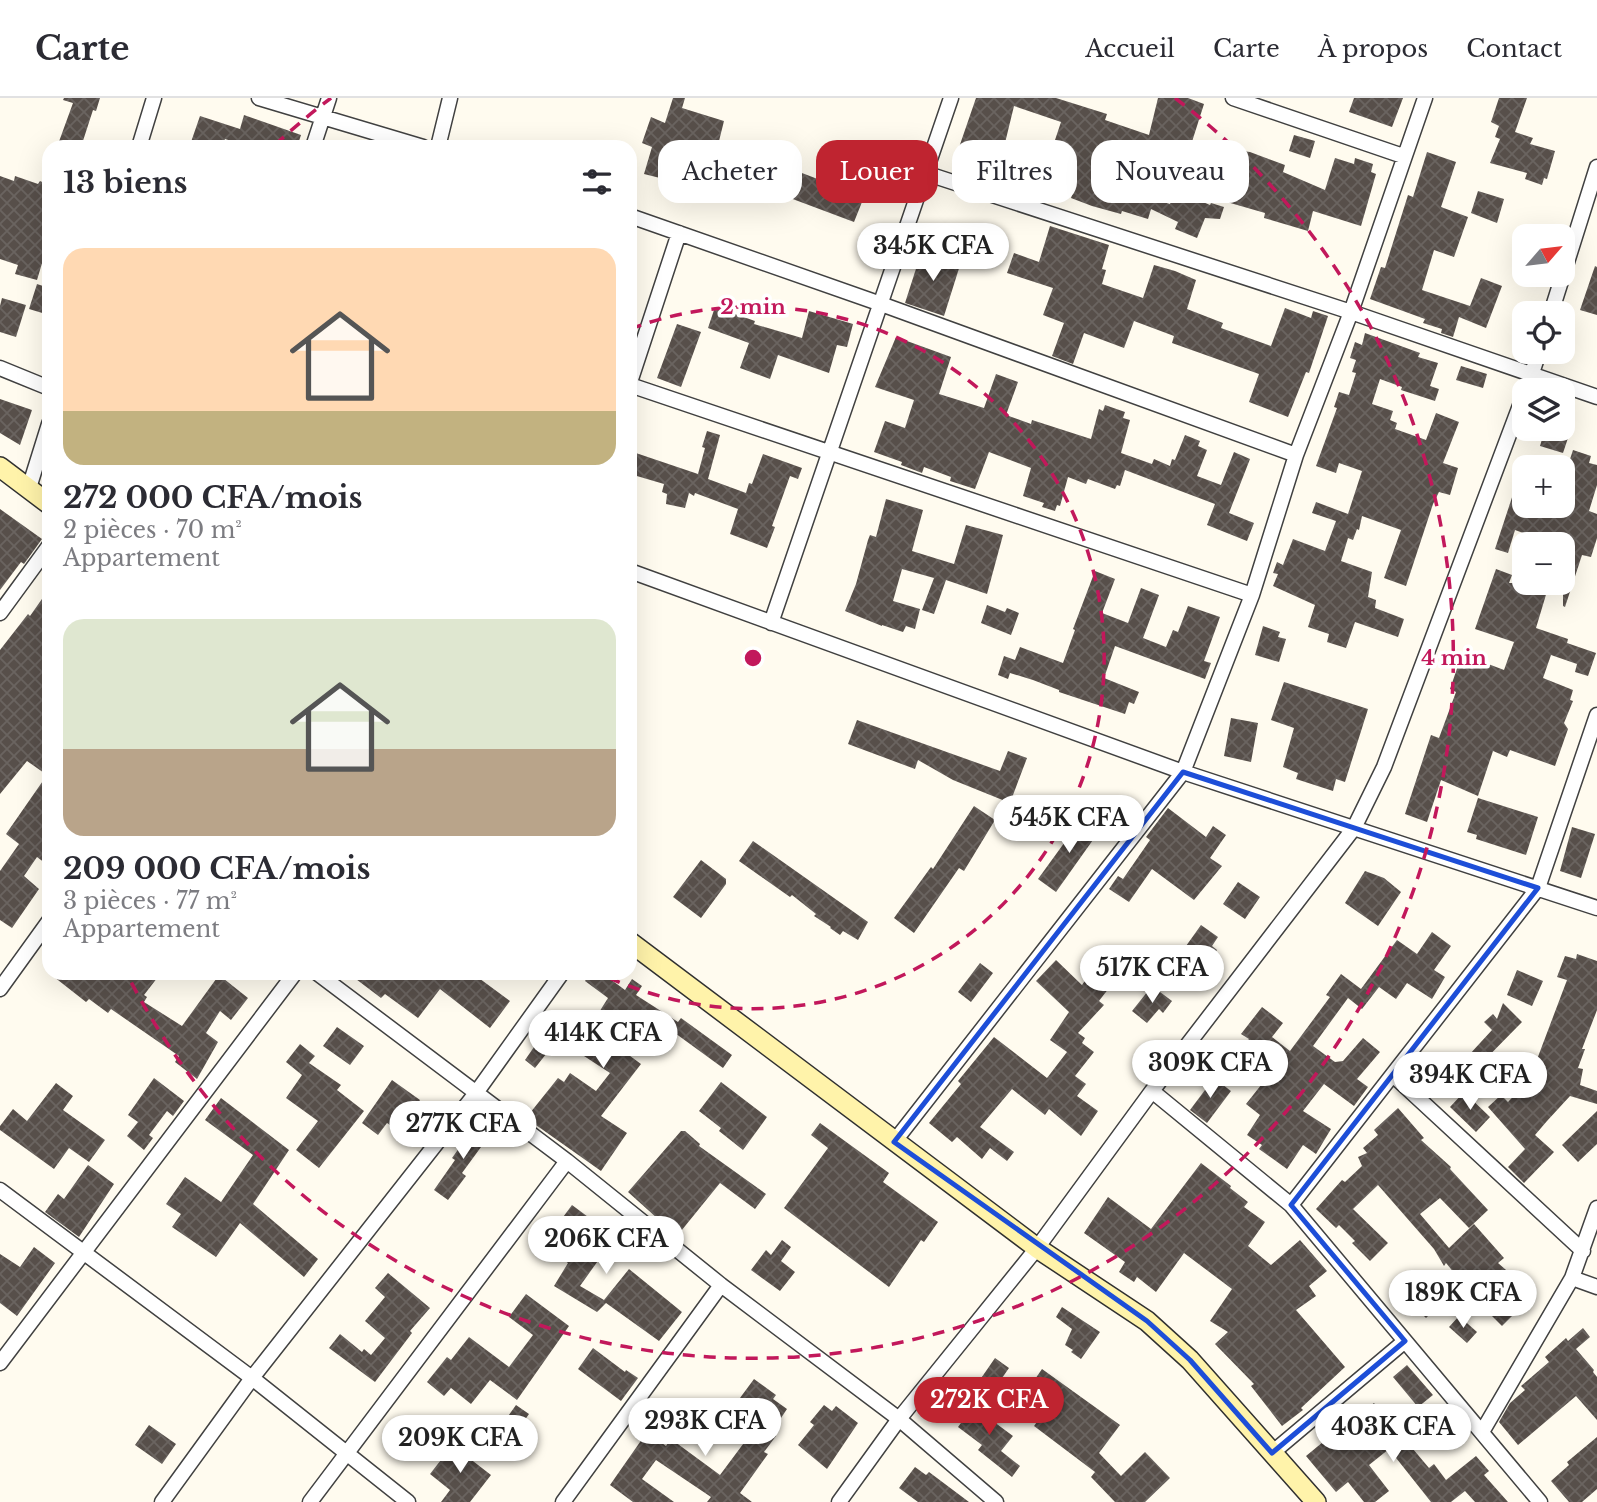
<!DOCTYPE html>
<html lang="fr">
<head>
<meta charset="utf-8">
<style>
  :root { --surface:#fff; --page:#f2f2f3; --text:#2b2b33; --muted:#7c7c81; --line:#e1e1e2; --accent:#bf2430 }
  body { margin:0; font-family:"Libre Baskerville",serif; background:var(--page); color:var(--text); height:100vh; display:flex; flex-direction:column; font-size:26px; white-space:nowrap }
  * { box-sizing:border-box; margin:0 }
  p { font-size:23px; color:var(--muted) }
  .icon { flex:none; width:38px; height:38px; fill:none; stroke:currentColor; stroke-width:2; stroke-linecap:round; stroke-linejoin:round }
  .map { position:relative; flex:1; overflow:hidden }
  .panel { position:absolute; left:42px; top:42px; width:595px; height:840px; display:flex; flex-direction:column; background:var(--surface); border-radius:21px; box-shadow:0 7px 28px #0002 }
  .panel>* { flex:none }
  .banner { position:absolute; left:658px; top:42px; width:665px; height:63px; display:flex; gap:14px }
  .needle { width:46px; rotate:62deg }
  .controls { position:absolute; left:1512px; top:126px; display:grid; gap:14px }
  .controls a { display:grid; place-items:center; width:63px; height:63px; border-radius:14px; background:var(--surface); box-shadow:0 7px 28px #0002; font-size:35px }
  .price { position:absolute; translate:-50% -60px; padding:0 16px; border-radius:24px; background:#fff; color:#222; font-size:23px; line-height:46px; filter:drop-shadow(0 2px 4px #0008) }
  .price::after { content:''; position:absolute; left:50%; top:42px; width:21px; height:16px; margin-left:-10px; background:inherit; clip-path:polygon(0 0,100% 0,50% 100%) }
  .price.selected { background:var(--accent); color:#fff }
  ul { padding:0; list-style:none }
  li { display:grid; align-content:center; gap:14px; height:371px; padding:0 21px }
  li span { display:grid; place-items:center; height:217px; border-radius:21px; color:#555 }
  li>.icon { margin-inline-start:auto }
  span .icon { width:126px; height:126px; fill:#fffc; stroke-width:1 }
  li b { font-size:30px }
  h2 { display:flex; justify-content:space-between; align-items:center; height:84px; padding:0 21px; font-size:30px }
  .pill { padding:0 24px; border-radius:21px; background:var(--surface); box-shadow:0 7px 28px #0002; font-size:24px; line-height:63px }
  .pill.selected { background:var(--accent); color:#fff }
  header { display:flex; align-items:center; gap:42px; box-sizing:border-box; height:98px; padding:0 35px; background:var(--surface); border-bottom:2px solid var(--line) }
  header strong { font-size:33px }
  nav { display:flex; gap:38px; margin-inline-start:auto; font-size:24px }
  .map>svg:first-child { display:block }
</style>
</head>
<body>
<header>
<strong>Carte</strong>
<nav><a>Accueil</a><a>Carte</a><a>À propos</a><a>Contact</a></nav>
</header>
<div class="map">
<svg width="1597" height="1404" viewBox="0 0 1597 1404">
  <defs>
    <pattern id="building-cross-hatch" width="8" height="8" patternUnits="userSpaceOnUse" patternTransform="scale(1.75)"><rect width="8" height="8" fill="#574f4a"/><path d="M0 0l8 8M0 8l8-8" fill="none" stroke="#6a6460"/></pattern>
  </defs>
  <rect width="100%" height="100%" fill="#fffbef"/>
  <path fill="url(#building-cross-hatch)" fill-rule="evenodd" d="M64 0H100L96 13 93 12 81 49H57L73 5 63 2Z
    M673 0H685L682 10 724 23 719 43 864 99 854 124 667 54 660 80 644 76 652 49 642 45 651 19 665 25Z
    M976 0H1056L1107 16 1105 22 1149 37 1158 0H1188L1204 6 1190 50 1225 62 1229 51 1250 54 1285 67 1283 74 1325 92 1335 60 1354 66 1355 60 1373 66 1371 74 1376 76 1361 128 1313 113 1308 133 1264 120 1265 115 1220 102 1229 79 1181 65 1175 81 1151 73 1143 98 1170 106 1175 92 1210 107 1211 105 1224 109 1220 121 1205 120 1197 140 1175 131 1178 124 1151 111 1148 121 1122 113 1121 116 1092 108 1071 100 1072 97 1038 85 1050 47 1053 48 1061 24 1014 8 1005 45 1002 44 993 74 955 61ZM1108 60 1129 68 1123 89 1101 82Z
    M1354 0H1403L1392 29 1349 14Z
    M1499 0H1527L1515 34 1533 40 1530 46 1555 53 1547 81 1544 80 1542 87 1525 81 1527 75 1490 65 1500 41 1495 39 1499 28 1491 24Z
    M244 17 301 37 297 49H251L225 41 222 49H205L191 44 200 18 240 31Z
    M1294 37 1315 43 1310 60 1289 53Z
    M1427 54 1456 64 1441 109 1468 119 1454 159 1434 152 1422 192 1470 208 1481 180 1502 188 1486 230 1459 219 1453 239 1441 235 1442 231 1423 225 1425 221 1370 201 1381 169 1385 170 1408 97 1413 99Z
    M0 78 14 83 15 78 38 86 40 83 49 87V142L37 182 15 176 18 167 0 161Z
    M1478 93 1504 101 1497 125 1471 115Z
    M1050 128 1109 147 1102 171 1106 172 1102 186 1143 200 1154 167 1175 173 1196 182 1187 211 1223 225 1221 230 1271 248 1285 210 1311 220 1313 213 1328 218 1309 275 1306 274 1288 319 1249 304 1259 276 1172 245 1174 238 1134 223 1124 250 1084 235 1073 266 1052 258 1064 225 1043 217 1053 190 1007 175 1014 155 1039 164Z
    M922 152 961 164 944 218 905 205Z
    M1595 168 1597 169V217L1580 212Z
    M37 186 49 190V217L29 211Z
    M2 200 26 207 16 239 0 234V208Z
    M715 209 755 223 754 226 802 240 809 213 853 226 847 249 837 247 829 275 778 257 770 281 740 270 749 245 708 230Z
    M677 226 701 234 681 289 657 280Z
    M1365 235 1420 255 1418 259 1438 265 1430 288 1439 291 1435 303 1401 292 1402 289 1380 281 1372 306 1393 313 1390 322 1397 325 1395 331 1426 342 1436 315 1459 324 1443 365 1458 370 1450 397 1439 394 1433 406 1406 488 1384 480 1401 432 1362 418 1359 432 1357 431 1353 442 1348 440 1341 463 1372 474 1368 499 1376 502 1375 510 1404 521 1398 539 1355 524 1346 550 1327 544 1329 536 1308 529 1315 507 1273 488 1278 476 1273 475 1277 464 1283 467 1293 441 1325 453 1336 423 1312 415 1316 404 1348 416 1362 373 1339 365 1336 375 1316 368 1337 310 1334 309 1339 294 1349 297 1356 275 1352 274 1356 262 1350 260 1355 244 1362 247Z
    M896 239 951 259 939 296 984 310 996 276 1018 284 1006 317 1031 326 1032 322 1091 341 1099 311 1103 313 1105 307 1125 314 1123 320 1130 322 1121 355 1152 366 1154 361 1170 368 1172 361 1175 362 1185 337 1200 343 1198 348 1207 352 1197 378 1221 387 1234 354 1250 361 1229 415 1254 425 1247 443 1207 427 1215 406 1125 372 1120 388 1117 387 1115 391 1088 381 1086 386 1068 379 1060 408 1057 407 1055 413 1042 409 1044 405 1023 398 1031 370 989 354 975 391 950 383 951 379 924 369 922 375 901 367 902 364 874 354 885 323 905 330 914 302 875 289Z
    M1461 268 1487 276 1483 290 1456 282Z
    M0 301 32 312 20 347 0 335Z
    M1545 331H1571L1563 355 1540 348Z
    M707 333 720 337 708 381 746 395 749 385 752 386 763 356 802 370 798 381 790 378 772 428 775 429 767 450 730 436 738 411 695 395 694 398 689 395 685 410 666 406 667 396 662 394 664 386 630 376V353L698 376 705 350 702 349Z
    M1573 352 1591 358 1589 365 1597 367V387L1589 413 1597 416V440L1591 459 1582 457 1565 509 1563 508V495L1548 490 1536 530 1568 541 1567 545 1596 555 1588 578 1575 574 1577 566 1551 557 1543 580 1573 592 1570 602 1573 603 1564 625 1568 631 1555 668 1510 652 1507 659 1493 653 1478 698 1441 682 1427 724 1405 716 1431 637 1439 640 1456 594 1450 591 1462 556 1504 572 1514 544 1475 531 1496 471 1512 477 1509 485H1563V459L1567 446H1541L1543 442 1515 432 1508 455 1495 451 1521 372H1524V408H1563V383Z
    M886 401 923 412 912 453 954 466 966 427 1003 437 987 496 946 482 934 516 922 512 934 480 902 471 893 503 920 511 915 531 906 528 903 534 882 527V528L845 513 856 486 868 442 870 437 876 439Z
    M0 411 42 441 24 466 21 464 0 492Z
    M1095 473 1115 481 1102 515 1128 525 1141 490 1159 497 1143 540 1166 549 1173 532 1178 534 1188 508 1220 519 1204 563 1211 565 1205 581 1115 548 1104 580 1139 594 1134 606 1129 604 1125 616 1059 594V592L1033 582 1010 575 1008 581 998 577 1004 558 1015 562 1020 549 1063 565 1075 532 1073 531Z
    M49 491V768L37 759 24 778 39 791 12 830 0 822V773L19 746 6 736 47 677 27 663 0 696V552L28 516 30 518Z
    M987 507 1005 514 1007 510 1019 515 1011 537 981 525Z
    M1263 528 1280 534 1278 539 1286 541 1279 564 1255 557Z
    M1284 584 1368 611 1345 684 1336 681 1333 693 1296 681 1298 675 1283 669 1294 630 1271 622Z
    M1231 620 1258 625 1251 664 1224 658Z
    M857 622 1000 673 1008 653 1027 660 1010 705 953 682 918 662 915 671 848 646Z
    M1478 700 1538 719 1526 757 1476 741 1477 737 1467 734Z
    M974 708 995 722 964 773 959 770 914 835 894 820 931 769 933 771Z
    M1168 710 1206 739 1213 728 1226 737 1210 760 1222 768 1194 802 1152 771 1129 804 1109 791 1118 778 1123 781 1150 742 1146 739Z
    M1083 719 1100 732 1056 794 1038 781Z
    M1572 729 1595 736 1581 780 1560 773Z
    M753 743 868 824 858 842 843 833 840 837 830 830 831 829 814 818 816 816 792 797 790 799 739 763Z
    M701 762 726 781V786L701 820 673 799Z
    M1365 773 1384 780 1401 794 1378 828 1345 805Z
    M1238 784 1260 799 1245 821 1223 806Z
    M1201 827 1218 839 1212 848 1217 852 1197 881 1177 867 1189 850 1186 848Z
    M1432 834 1451 848 1434 872 1445 879 1432 901 1407 885 1396 901 1379 889 1362 911 1348 900 1313 948 1335 964 1343 963 1363 940 1380 954 1357 981 1368 989 1354 1008 1324 986 1303 1013 1331 1031 1316 1056 1303 1047 1287 1071 1259 1051 1262 1047 1247 1037 1260 1017 1246 1006 1269 977 1252 965 1258 955 1246 945 1249 941 1241 936 1262 909 1283 925 1272 939 1290 953 1330 899 1326 897 1341 876 1361 891 1397 842 1417 856Z
    M1118 855 1129 864 1099 903 1104 907 1078 935 1085 940 1082 945 1094 954 1075 978 1086 986 1077 998 1098 1013 1081 1038 1049 1011 1045 1017 1012 991 980 1029 1014 1054 1007 1063 990 1050 982 1061 957 1039 952 1044 929 1025 961 986 958 983 994 939 1047 980 1067 954 1050 942 1069 914 1036 883 1056 862 1082 887 1091 874 1098 880Z
    M1577 856 1597 863V912L1582 951H1585L1578 970 1583 971 1580 987 1597 993V1006L1570 998 1547 1023 1535 1037 1554 1054 1524 1085 1508 1069 1525 1051 1488 1009 1501 997 1508 1004 1544 966 1536 964 1567 882 1557 879 1565 858 1576 861Z
    M980 865 993 875 971 904 958 894Z
    M1517 872 1543 883 1532 908 1507 897Z
    M49 875H161L144 897 147 899 144 904 182 928 219 877 248 900 231 922 220 913 206 935 218 944 197 981 175 964 179 958 111 911 108 915 89 901 86 904Z
    M348 875H472L510 903 490 930 440 891 418 920 385 896 381 900Z
    M591 875H602L625 892 632 881 642 888 636 897 678 924 681 920 732 957 723 970 668 930 661 942 622 918 607 941 641 966 601 1018 627 1035 601 1073 526 1020 558 980 564 984 570 975 596 993 610 975 558 941 535 970 525 962 554 920 572 933 581 920 591 927 608 900 585 883Z
    M1152 888 1172 903 1163 915 1159 911 1147 925 1132 913Z
    M1503 905 1522 924 1467 980 1457 970 1492 932 1484 924 1493 916 1497 921Z
    M337 929 364 948 350 967 323 948Z
    M300 946 315 958 309 965 341 987 337 992 364 1013 319 1070 296 1052 318 1023 286 1000 302 977 286 964Z
    M154 980 184 1003 173 1018 167 1013 149 1037 153 1040 144 1052 127 1038 138 1024 128 1017Z
    M1214 980 1231 993 1207 1025 1190 1012Z
    M392 982 420 1002 418 1005 428 1012 411 1035 402 1028 399 1033 387 1025 378 1037 362 1025Z
    M721 984 767 1019 743 1052 719 1033 721 1030 699 1013Z
    M56 985 73 998 63 1012 105 1042 89 1064 69 1050 54 1071 0 1032V1028L13 1011 27 1023Z
    M1464 994 1490 1019 1476 1034 1450 1009Z
    M221 1000 289 1052 253 1106 318 1161 304 1179 240 1125 216 1159 172 1129 181 1116 166 1106 185 1079 221 1104 253 1057 205 1022Z
    M1398 1010 1424 1040 1421 1042 1451 1069 1450 1071 1488 1112 1469 1130 1440 1100 1420 1116 1449 1150 1474 1126 1504 1160 1498 1165 1536 1198 1525 1211 1522 1208 1502 1228 1486 1212 1502 1195 1484 1181 1469 1193 1446 1165 1444 1168 1434 1151 1378 1087 1353 1111 1388 1145 1370 1163 1352 1145 1355 1143 1339 1127 1336 1130 1316 1111 1342 1082 1345 1084 1362 1068 1358 1059 1367 1055 1363 1050 1378 1037 1374 1032Z
    M1597 1013V1046L1578 1064 1562 1047Z
    M478 1024 492 1034 462 1075 466 1078 448 1102 434 1092 455 1062 452 1060Z
    M820 1025 889 1075 883 1084 938 1124 924 1144 921 1142 889 1189 784 1110 828 1050 811 1037Z
    M681 1033H685L700 1046 699 1048 766 1096 755 1111 720 1085 677 1138 628 1094Z
    M1201 1065 1231 1088 1230 1090 1248 1104 1244 1109 1265 1124 1248 1148 1271 1167 1300 1142 1327 1173 1309 1188 1316 1198 1296 1212 1345 1269 1301 1310 1303 1312 1282 1328 1251 1288 1254 1286 1215 1246 1228 1234 1210 1223 1232 1191 1184 1155 1156 1194 1137 1179 1134 1184 1119 1174 1125 1164 1084 1135 1108 1099 1151 1131Z
    M88 1067 114 1086 79 1139 45 1114 58 1096 64 1101Z
    M572 1107 615 1139 580 1188 604 1202 629 1171 682 1214 659 1243 606 1205 597 1214 554 1188 568 1165 543 1146Z
    M782 1142 791 1149 781 1163 795 1174 780 1193 751 1172 766 1152 771 1157Z
    M34 1149 55 1165 17 1218 0 1205V1156L20 1169Z
    M388 1175 430 1210 410 1233 412 1235 375 1284 329 1250 340 1236 362 1254 364 1251 371 1257 385 1240 365 1223 385 1199 375 1190Z
    M1420 1186 1440 1206 1426 1220 1406 1200Z
    M526 1196 569 1228 517 1302 490 1282 471 1306 451 1290 444 1298 427 1284 447 1259 451 1262 469 1239 509 1269 533 1237 509 1219Z
    M1062 1209 1100 1234 1081 1261 1071 1254 1073 1252 1065 1247 1072 1231 1056 1219Z
    M1459 1218 1477 1234 1467 1245 1449 1229Z
    M1583 1230 1590 1239 1576 1251 1594 1272 1593 1274 1597 1279V1322L1576 1298 1518 1347 1499 1324 1510 1305 1525 1292 1521 1288 1549 1264 1545 1259 1566 1240 1568 1243Z
    M593 1250 625 1274 626 1272 638 1280 621 1303 578 1271Z
    M995 1260 1009 1270 989 1299 975 1289Z
    M1407 1267 1433 1297 1418 1309 1393 1279Z
    M1042 1271 1120 1327 1099 1355 1121 1378 1145 1354 1170 1380 1145 1404H1115L1091 1379 1095 1374 1034 1328 1050 1306 1029 1290Z
    M754 1281 776 1297 773 1301 787 1311 771 1335 776 1338 764 1354 768 1356 740 1395 752 1404H707L711 1399 656 1362 642 1381 674 1404H633L610 1387 647 1334 666 1348 671 1341 720 1377 761 1322 737 1304Z
    M978 1302 990 1311 986 1318 1013 1338 1001 1353 1020 1368 1012 1379 978 1352 982 1347 958 1329Z
    M1374 1305 1400 1339 1402 1338 1429 1370 1434 1366 1446 1382 1476 1358 1489 1373 1484 1377 1508 1404H1475L1465 1393 1451 1404H1431L1389 1351 1369 1367 1389 1393 1375 1404H1364L1348 1384 1336 1394 1306 1358 1323 1344 1332 1339 1334 1341 1352 1327 1350 1324Z
    M516 1307 529 1316 505 1350 492 1341Z
    M824 1307 832 1313 836 1308 858 1325 827 1371 798 1347 814 1327 810 1324Z
    M149 1327 176 1346 162 1366 135 1347Z
    M1597 1339V1391L1582 1404H1569L1551 1383 1569 1367 1567 1364Z
    M455 1344 471 1357 469 1360 491 1377 470 1404H441L450 1392 430 1376Z
    M915 1369 926 1377 929 1374 969 1404H918L899 1390Z"/>
  <g fill="none" stroke-linecap="round" stroke-linejoin="round">
    <g stroke="#414141" stroke-width="17">
      <path id="street" d="M259 0 423 49
        M1233 0 1403 58
        M139 49 154 0
        M313 49 329 0
        M438 49 450 0
        M925 75 1351 214 1597 299
        M630 118 881 206 1296 357
        M1551 215 1597 69
        M0 270 49 290
        M630 284 679 135
        M1529 284 1539 254
        M630 287 1252 497
        M29 390 49 326
        M630 473 1183 674 1597 810
        M0 515 49 448
        M771 525 951 0
        M317 875 567 1063 721 1187 899 1321 996 1404
        M0 891 49 823
        M1393 977 1583 1153
        M1152 993 1291 1107 1540 1404
        M894 1044 1183 674 1252 497 1296 357 1351 214 1425 0
        M0 1092 252 1280 408 1404
        M1291 1107 1538 790 1597 617
        M1572 1180 1597 1189
        M0 1265 295 875
        M1482 1334 1572 1180 1597 1110
        M1272 1355 1405 1243
        M162 1404 252 1280 476 995 562 875
        M310 1404 567 1063
        M563 1404 721 1187
        M839 1404 899 1321 1037 1150 1152 993 1354 730 1384 669 1524 297"/>
    </g>
    <g stroke="#303030" stroke-width="22">
      <path id="secondary" d="M0 369 49 406
        M630 844 1037 1150 1147 1223 1190 1262 1316 1404"/>
    </g>
    <use href="#street" stroke="#fff" stroke-width="14"/>
    <use href="#secondary" stroke="#fff3aa" stroke-width="19"/>
  </g>
  <path fill="none" stroke="#1d4ed8" stroke-width="5" stroke-linejoin="round" d="M1183 674 1538 790 1291 1107 1405 1243 1272 1355 1190 1262 1147 1223 894 1044Z"/>
  <g fill="none" stroke="#c2185b" stroke-width="3.5" stroke-dasharray="12 9">
    <path d="M630 231A351 351 0 1 1 599 875"/>
    <path d="M275 47A701 701 0 0 1 331 0M1175 0A701 701 0 1 1 128 878"/>
  </g>
  <circle cx="753" cy="560" r="10" fill="#c2185b" stroke="#fff" stroke-width="3.5"/>
  <g font-size="21" text-anchor="middle" font-weight="bold" fill="#c2185b" stroke="#fff" stroke-width="7" stroke-linejoin="round" paint-order="stroke">
    <text x="753" y="216">2 min</text>
    <text x="1454" y="567">4 min</text>
  </g>
</svg>
<div class="controls">
<a><svg class="needle" viewBox="-14 -14 28 28"><path d="M0-13l5 13h-10z" fill="#e53935"/><path d="M0 13l5-13h-10z" fill="#7c7c81"/></svg></a>
<a><svg class="icon" aria-label="locate" viewBox="0 0 24 24"><circle cx="12" cy="12" r="6"/><path d="M12 2v4M12 18v4M2 12h4M18 12h4"/></svg></a>
<a><svg class="icon" aria-label="layers" viewBox="0 0 24 24"><path d="M12 4l9 5-9 5-9-5zM3 14l9 5 9-5"/></svg></a>
<a>+</a>
<a>−</a>
</div>
<b class="price" style="left:933px;top:185px">345K CFA</b>
<b class="price" style="left:1069px;top:757px">545K CFA</b>
<b class="price" style="left:1152px;top:907px">517K CFA</b>
<b class="price" style="left:603px;top:972px">414K CFA</b>
<b class="price" style="left:1210px;top:1002px">309K CFA</b>
<b class="price" style="left:1470px;top:1014px">394K CFA</b>
<b class="price" style="left:463px;top:1063px">277K CFA</b>
<b class="price" style="left:606px;top:1178px">206K CFA</b>
<b class="price" style="left:1463px;top:1232px">189K CFA</b>
<b class="price selected" style="left:989px;top:1339px">272K CFA</b>
<b class="price" style="left:705px;top:1360px">293K CFA</b>
<b class="price" style="left:1393px;top:1366px">403K CFA</b>
<b class="price" style="left:460px;top:1377px">209K CFA</b>
<div class="banner">
<a class="pill">Acheter</a>
<a class="pill selected">Louer</a>
<a class="pill">Filtres</a>
<a class="pill">Nouveau</a>
</div>
<section class="panel">
<h2>13 biens<svg class="icon" aria-label="filters" viewBox="0 0 24 24"><path d="M4 7h16M4 17h16"/><circle cx="9" cy="7" r="2"/><circle cx="15" cy="17" r="2"/></svg></h2>
<ul>
<li><span style="background:linear-gradient(#ffd9b3 75%,#c2b280 0)"><svg class="icon" aria-label="home" viewBox="0 0 24 24"><path d="M3 11l9-7 9 7M6 9v11h12V9"/></svg></span><div><b>272 000 CFA/mois</b><p>2 pièces · 70 m²</p><p>Appartement</p></div></li>
<li><span style="background:linear-gradient(#dfe7d0 60%,#b9a48a 0)"><svg class="icon" aria-label="home" viewBox="0 0 24 24"><path d="M3 11l9-7 9 7M6 9v11h12V9"/></svg></span><div><b>209 000 CFA/mois</b><p>3 pièces · 77 m²</p><p>Appartement</p></div></li>
</ul>
</section>
</div>
</body>
</html>
